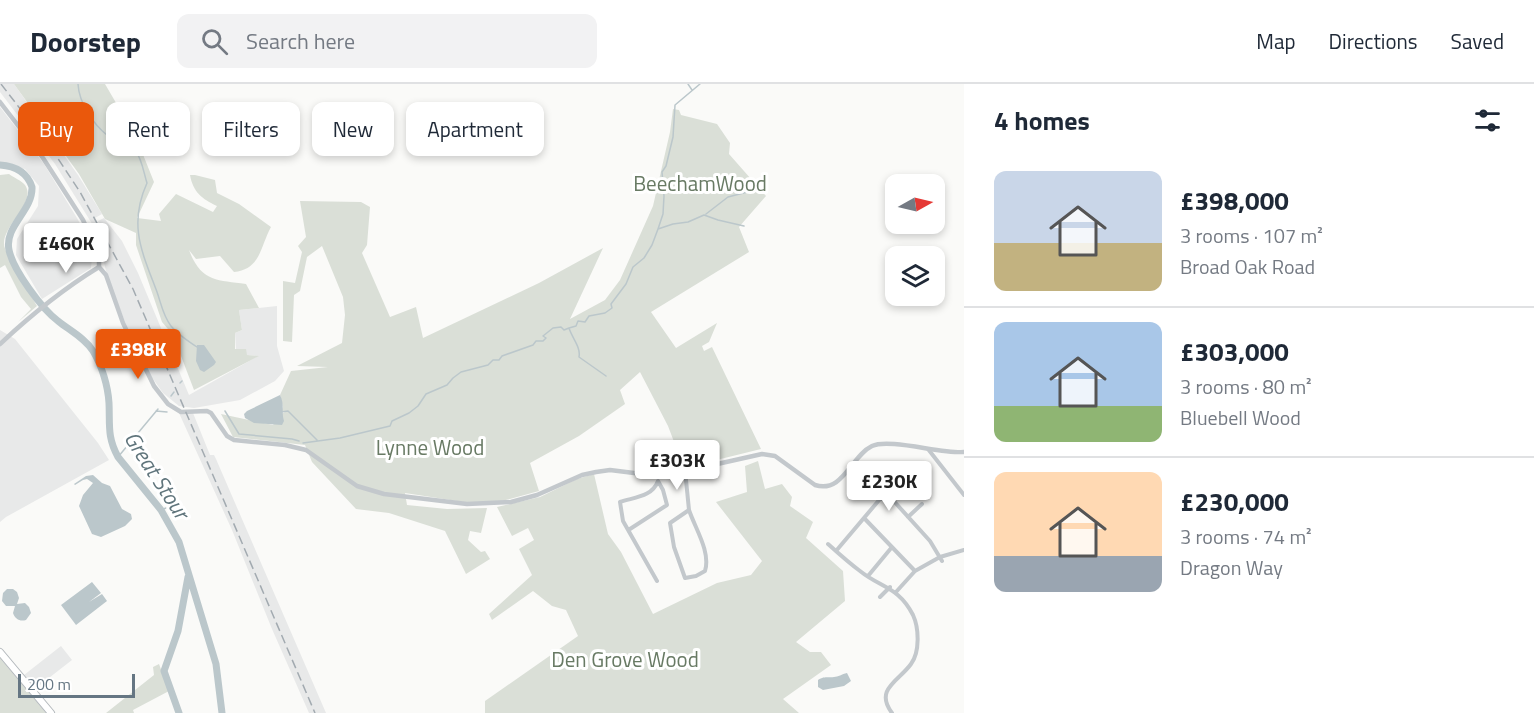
<!DOCTYPE html>
<html lang="en">
<head>
<meta charset="utf-8">
<style>
  :root { --surface:#fff; --page:#f2f2f3; --text:#1f2937; --muted:#747a83; --line:#e0e1e3; --accent:#ea580c }
  body { margin:0; font-family:"Titillium Web",sans-serif; background:var(--page); color:var(--text); height:100vh; display:flex; flex-direction:column; font-size:22px; white-space:nowrap }
  * { box-sizing:border-box; margin:0 }
  p { font-size:20px; color:var(--muted) }
  .icon { flex:none; width:33px; height:33px; fill:none; stroke:currentColor; stroke-width:2; stroke-linecap:round; stroke-linejoin:round }
  .map { position:relative; flex:1; overflow:hidden }
  .side { display:flex; flex-direction:column; background:var(--surface); width:570px }
  .side>* { flex:none }
  .top-card { position:absolute; left:18px; top:18px; width:570px; height:54px; display:flex; gap:12px }
  .needle { width:39px; rotate:82deg }
  .fabs { position:absolute; left:885px; top:90px; display:grid; gap:12px }
  .fabs a { display:grid; place-items:center; width:60px; height:60px; border-radius:12px; background:var(--surface); box-shadow:0 3px 9px #0003; font-size:30px }
  .scale { position:absolute; left:18px; bottom:15px; width:117px; box-sizing:border-box; padding-left:6px; border:3px solid #657683; border-top:0; font-size:16px; line-height:21px; white-space:nowrap; color:#657683; -webkit-text-stroke:4px #fff; paint-order:stroke }
  .price { position:absolute; translate:-50% -51px; padding:0 14px; border-radius:6px; background:#fff; color:#222; font-size:20px; line-height:39px; filter:drop-shadow(0 2px 3px #0008) }
  .price::after { content:''; position:absolute; left:50%; top:36px; width:18px; height:14px; margin-left:-9px; background:inherit; clip-path:polygon(0 0,100% 0,50% 100%) }
  .price.active { background:var(--accent); color:#fff }
  ul { padding:0; list-style:none }
  li { display:flex; align-items:center; gap:18px; height:150px; padding:0 30px }
  li+li { border-top:2px solid var(--line) }
  li span { display:grid; place-items:center; flex:none; width:168px; height:120px; border-radius:12px; color:#555 }
  li>.icon { margin-inline-start:auto }
  span .icon { width:72px; height:72px; fill:#fffc; stroke-width:1 }
  li b { font-size:26px }
  h2 { display:flex; justify-content:space-between; align-items:center; height:72px; padding:0 30px; font-size:26px }
  .chip { padding:0 21px; border-radius:12px; background:var(--surface); box-shadow:0 3px 9px #0003; font-size:21px; line-height:54px }
  .chip.active { background:var(--accent); color:#fff }
  header { display:flex; align-items:center; gap:36px; box-sizing:border-box; height:84px; padding:0 30px; background:var(--surface); border-bottom:2px solid var(--line) }
  header strong { font-size:28px }
  nav { display:flex; gap:33px; margin-inline-start:auto; font-size:21px }
  .search { width:420px; height:54px; background:var(--page); display:flex; align-items:center; gap:15px; box-sizing:border-box; padding:0 21px; border-radius:12px; color:var(--muted); font-size:22px }
  main { display:flex; flex:1; min-height:0 }
  .map>svg:first-child { display:block }
</style>
</head>
<body>
<header>
<strong>Doorstep</strong>
<div class="search"><svg class="icon" aria-label="search" viewBox="0 0 24 24"><circle cx="10" cy="10" r="6"/><path d="M15 15l6 6"/></svg>Search here</div>
<nav><a>Map</a><a>Directions</a><a>Saved</a></nav>
</header>
<main>
<div class="map">
<svg width="964" height="629" viewBox="0 0 964 629">
  <rect width="100%" height="100%" fill="#fafaf8"/>
  <path fill="#e8e9e9" d="M0 0H14L78 91 102 130 95 134 99 151 55 80 0 8Z
    M0 23 44 80 77 134 93 164 91 184 42 215 16 171 17 155 38 122 39 102 25 85 0 80Z
    M104 134 122 157 138 189 189 311 258 272 246 271 236 266 235 249 242 246 239 226 277 222V262L284 287 275 297 240 316 194 324 179 322 163 309 151 292 125 238 107 191 101 166 102 151 98 137Z
    M0 246 15 255 98 359 109 376 6 433 0 438Z
    M179 329H193L210 371H214L216 375 326 629H309L272 545 232 446Z
    M61 562 72 576 36 604 24 591Z"/>
  <path fill="#dadfd7" d="M14 0H105L136 53 154 98 137 134 161 137 159 130 176 110 213 128 217 122C202 115 193 108 190 91H195L215 96 217 109 239 120 271 143C260 163 261 185 234 188L220 172 196 175 189 166C201 198 217 196 246 200L259 224 239 226 242 246 235 249V265H246L247 271 259 272 194 306 173 251 162 238 136 161V149L105 135 79 90Z
    M673 25 679 26 681 31 717 40 730 59 729 70 766 112 739 143 749 168 651 228 676 264 717 239 709 258 702 262 704 267 712 263 761 365 684 384 668 342 640 288 620 306 625 320 579 352 530 379 539 407 502 417 470 419 405 409 407 421 447 425 487 424 481 449 470 447 468 456 481 468 485 467 490 475 466 490 445 447 389 429 356 425 312 378 305 361 233 353 221 330 273 341 281 330 285 328H281L283 323 280 311 291 287 328 283 297 282 342 259 345 231 343 213 322 162 307 173 300 207 294 211 292 258 283 257V197L295 199 302 168 298 162 306 153 300 117 361 118 370 123 367 161 362 169 390 233 416 223 423 254 539 199 603 164 570 235 605 216 620 196 653 122 670 48Z
    M9 90C13 93 22 97 25 101 37 118 3 141 4 160 4 170 31 211 37 222L18 238 31 225 21 213 5 181 0 184V91Z
    M758 377 765 405 782 400 792 413 790 422 813 438 806 454 843 487 845 517 796 558 810 568H821L831 581 783 615 799 629H485V617L578 552 566 526 552 522 533 507 492 536 489 530 532 491 519 465 534 456 528 444 512 452 497 423 540 413 577 395 594 390 608 450 621 468 653 530 717 499 751 491 762 477 716 418 747 408 745 382Z
    M0 574 46 629H0Z
    M159 580 169 607 133 626 134 629H106L154 591 153 583Z"/>
  <path fill="#bbc7cb" d="M197 261H204L216 278 214 281 204 288 200 286 196 277Z
    M280 311C285 321 281 327 284 337L282 341 254 339 245 334 244 330 247 327Z
    M93 391 102 399 110 402 122 425 131 430 132 435 125 442 101 453 92 450 79 422 83 411 93 399 87 395 83 396 75 401 74 400 86 392Z
    M92 498 101 509 89 518 102 510 107 517 76 541 61 521Z
    M7 505H13L17 508 19 514 17 520 25 519 29 523 31 529 26 536C20 538 15 535 13 529L15 522H6L2 517 3 509Z
    M847 589 851 597 844 602 823 606 818 603V596C824 592 827 594 834 593 838 593 842 590 847 589Z"/>
  <g fill="none" stroke-linecap="round" stroke-linejoin="round">
    <path stroke="#bbc7cb" stroke-width="1.5" d="M78 0C79 19 93 40 108 52 120 60 124 52 136 68 142 75 144 90 147 99 128 141 142 168 157 208 161 219 163 232 171 242 178 251 187 256 197 263
      M688 0 692 6
      M706 130 728 113 755 106
      M658 145 663 130 664 112 662 88 666 82 673 53 675 21 700 0
      M569 244 576 242 578 237 585 238 589 232 605 229 612 224 611 220 626 200 633 183 644 174 652 161 658 145 673 140 688 138 704 131 718 136 744 142
      M180 299 182 297
      M171 312 174 308
      M156 327 167 328
      M225 327 239 350 292 355 299 357
      M281 328 288 327 317 356
      M303 359 340 354 390 342 392 337 409 329 418 322 426 310 447 301 453 294 461 288 488 281 493 276H499L502 272 533 261 536 257H543L546 254 543 252 553 244 561 243 564 246 569 244C572 254 581 263 579 273L606 292
      M118 373 158 325
      M161 426 166 424"/>
    <path stroke="#bbc7cb" stroke-width="7" d="M0 81C15 82 27 88 32 103 33 127 4 142 9 166 13 186 42 225 58 237 69 246 85 254 93 267 102 282 108 302 109 319 110 341 107 353 118 373L161 426 179 458 216 580 222 629
      M179 629 164 587 178 547 188 493"/>
    <g stroke="#b4b9bd" stroke-width="8">
      <path id="trunk" d="M0 568 51 629"/>
    </g>
    <path stroke="#c3c8cc" stroke-width="4" d="M928 365 964 411
      M685 386 689 426
      M891 414 905 401
      M689 426C695 444 711 468 705 487L696 492 685 494 674 463 670 439Z
      M908 433 922 420
      M864 434 915 487
      M630 445 667 421 663 406 658 397C652 413 635 413 620 418L623 437 657 497
      M828 460C838 469 849 479 860 487 881 504 899 503 913 531 919 544 920 568 911 580 899 597 874 605 892 629
      M836 467 880 415 891 414 930 457 942 477
      M868 492 892 463
      M896 508 915 487 940 473 964 466
      M880 513 890 503"/>
    <path stroke="#c3c8cc" stroke-width="4.5" d="M0 18 43 74 83 136 99 171V183L106 191 123 239 154 302 168 320 181 328 207 327 211 329 227 352 234 356 285 361 306 366 357 402 384 410 467 420 511 418 537 411 582 391 596 388 610 386 650 391 695 385 762 370 775 372 815 401C843 410 851 372 872 362 889 354 942 370 964 368
      M0 260C31 231 63 205 99 183"/>
    <use href="#trunk" stroke="#fff" stroke-width="6"/>
    <path stroke="#a2aab0" stroke-width="1.5" stroke-dasharray="9 4.5" stroke-linecap="butt" d="M1 0 55 70 80 108 133 205 315 629"/>
  </g>
  <g text-anchor="middle" stroke-width="6" stroke-linejoin="round" paint-order="stroke">
    <g font-size="21" fill="#687a64" stroke="#fff">
      <text x="700" y="107">BeechamWood</text>
      <text x="430" y="371">Lynne Wood</text>
      <text x="625" y="583">Den Grove Wood</text>
    </g>
    <g font-size="22" font-style="italic" fill="#60757c" stroke="#fff">
      <text transform="translate(157 391) rotate(57)" y="8">Great Stour</text>
    </g>
  </g>
</svg>
<div class="fabs">
<a><svg class="needle" viewBox="-14 -14 28 28"><path d="M0-13l5 13h-10z" fill="#e53935"/><path d="M0 13l5-13h-10z" fill="#747a83"/></svg></a>
<a><svg class="icon" aria-label="layers" viewBox="0 0 24 24"><path d="M12 4l9 5-9 5-9-5zM3 14l9 5 9-5"/></svg></a>
</div>
<div class="scale">200 m</div>
<b class="price" style="left:66px;top:190px">£460K</b>
<b class="price active" style="left:138px;top:296px">£398K</b>
<b class="price" style="left:677px;top:407px">£303K</b>
<b class="price" style="left:889px;top:428px">£230K</b>
<div class="top-card">
<a class="chip active">Buy</a>
<a class="chip">Rent</a>
<a class="chip">Filters</a>
<a class="chip">New</a>
<a class="chip">Apartment</a>
</div>
</div>
<section class="side">
<h2>4 homes<svg class="icon" aria-label="filters" viewBox="0 0 24 24"><path d="M4 7h16M4 17h16"/><circle cx="9" cy="7" r="2"/><circle cx="15" cy="17" r="2"/></svg></h2>
<ul>
<li><span style="background:linear-gradient(#c9d6e8 60%,#c2b280 0)"><svg class="icon" aria-label="home" viewBox="0 0 24 24"><path d="M3 11l9-7 9 7M6 9v11h12V9"/></svg></span><div><b>£398,000</b><p>3 rooms · 107 m²</p><p>Broad Oak Road</p></div></li>
<li><span style="background:linear-gradient(#a9c7e8 70%,#8fb573 0)"><svg class="icon" aria-label="home" viewBox="0 0 24 24"><path d="M3 11l9-7 9 7M6 9v11h12V9"/></svg></span><div><b>£303,000</b><p>3 rooms · 80 m²</p><p>Bluebell Wood</p></div></li>
<li><span style="background:linear-gradient(#ffd9b3 70%,#9aa5b1 0)"><svg class="icon" aria-label="home" viewBox="0 0 24 24"><path d="M3 11l9-7 9 7M6 9v11h12V9"/></svg></span><div><b>£230,000</b><p>3 rooms · 74 m²</p><p>Dragon Way</p></div></li>
</ul>
</section>
</main>
</body>
</html>
